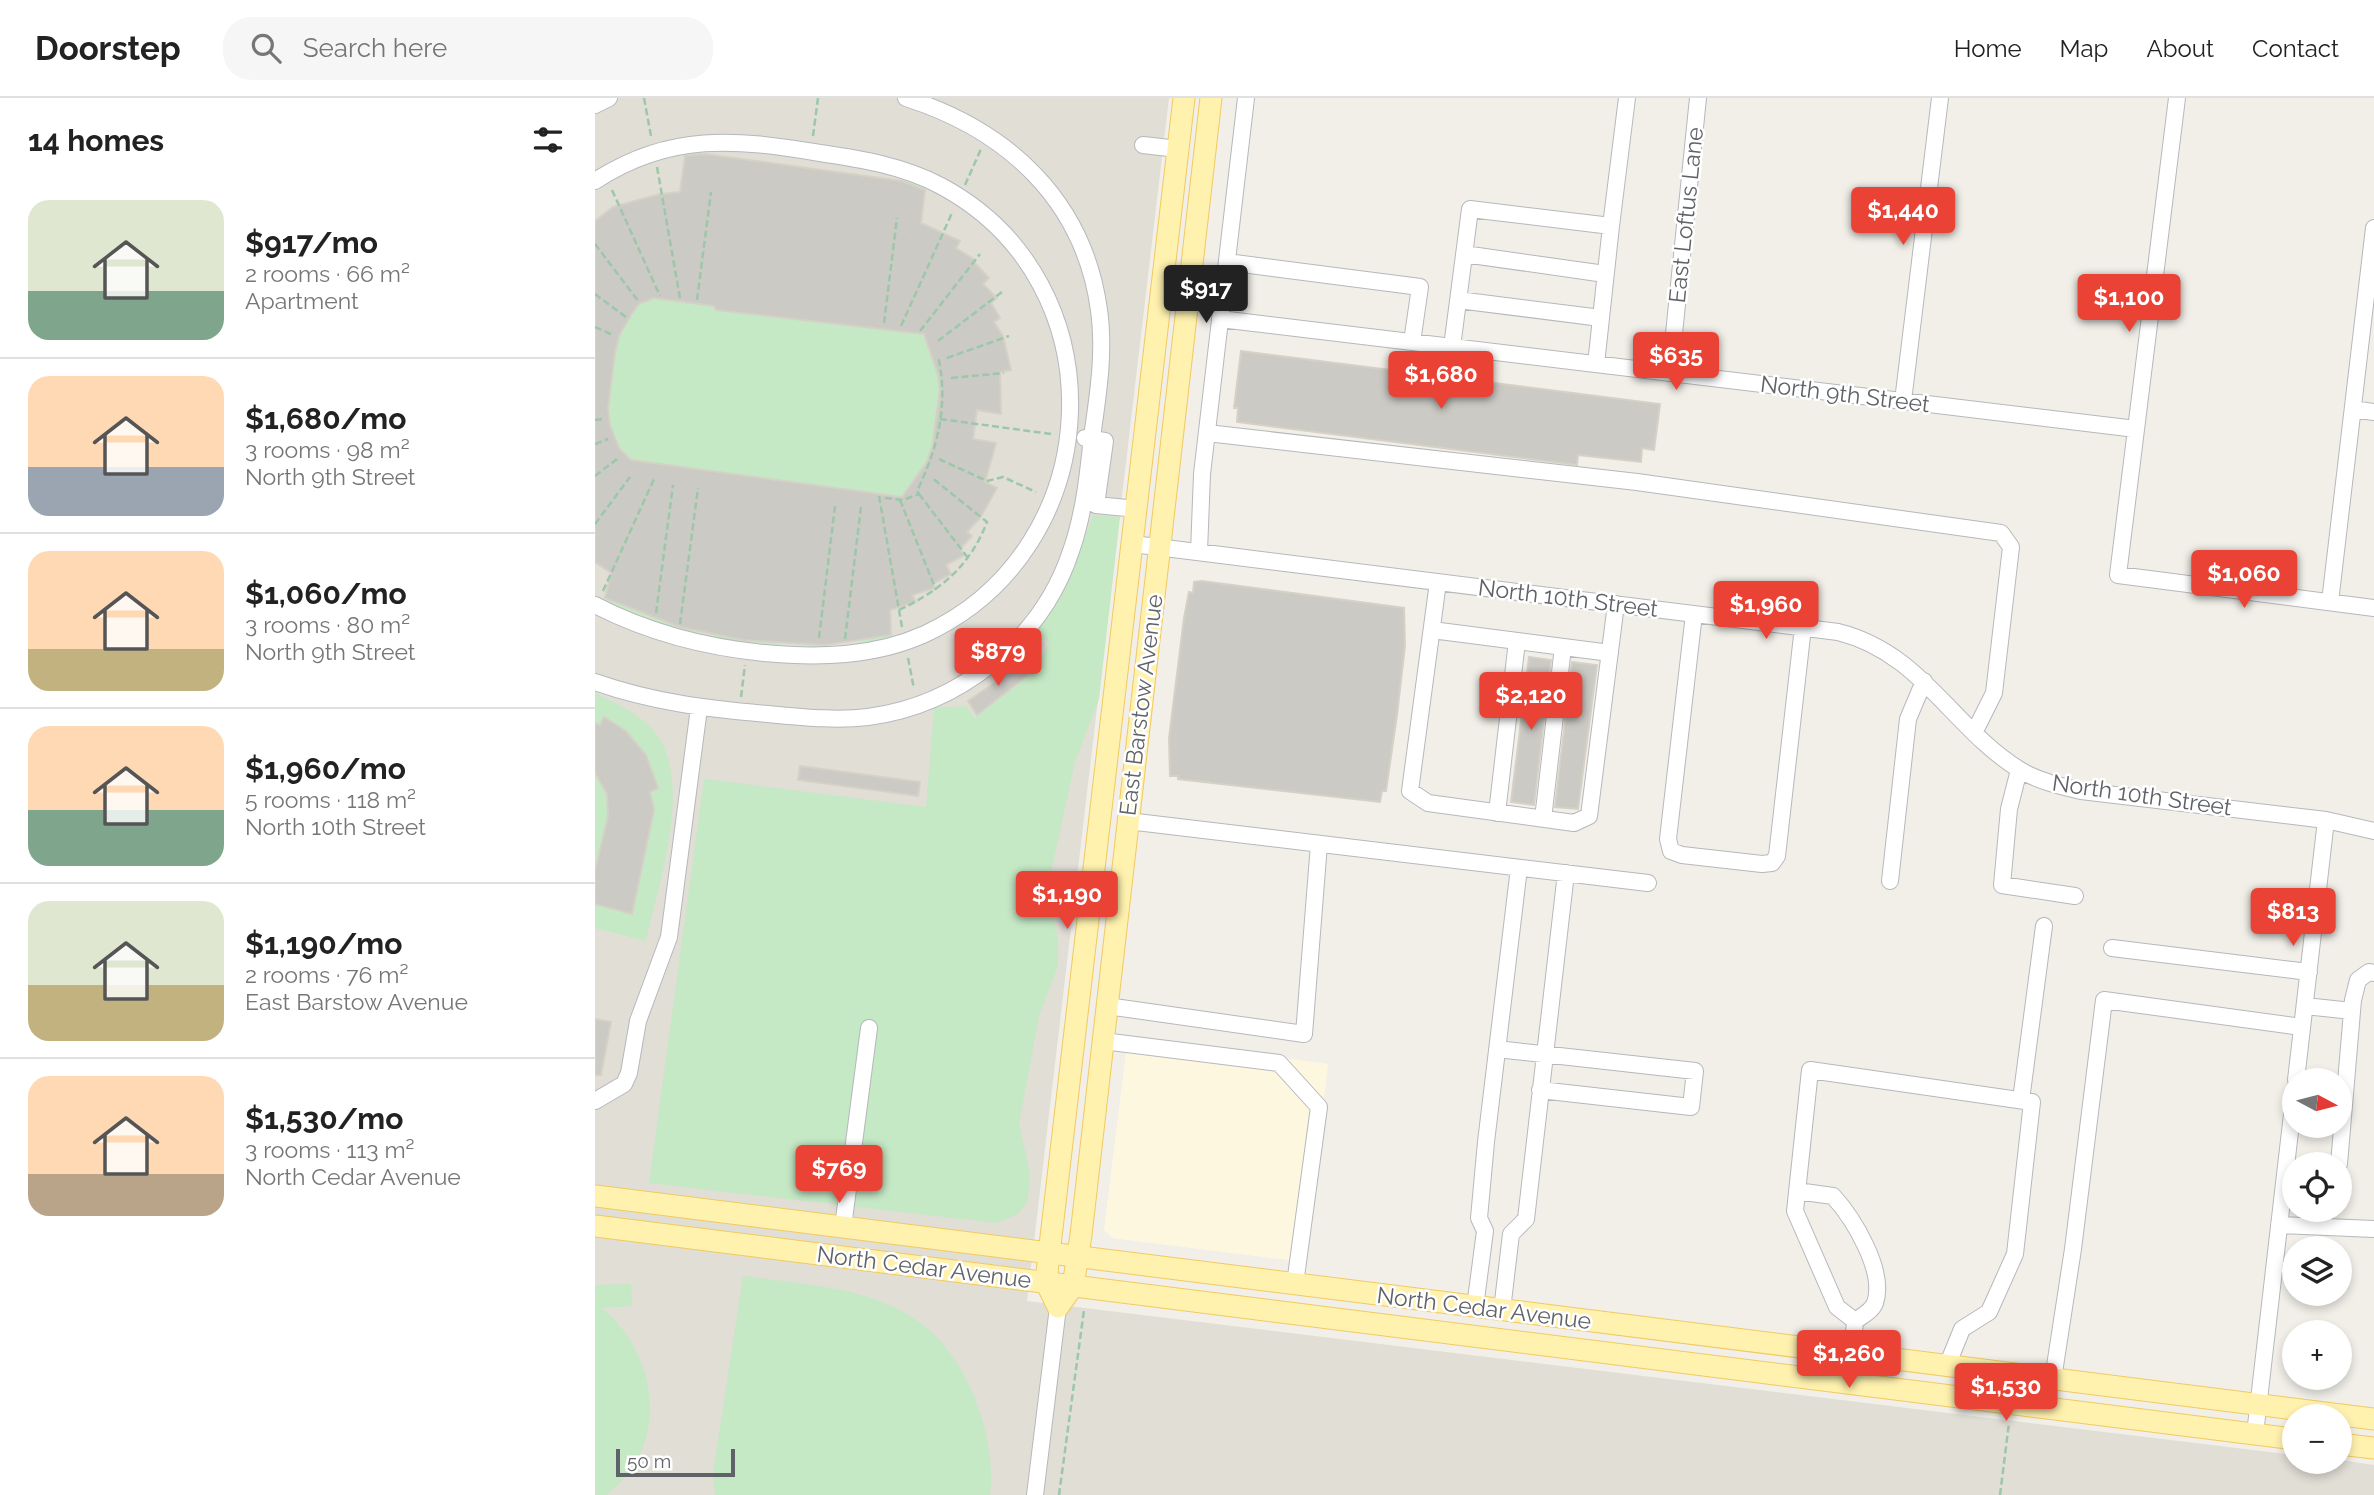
<!DOCTYPE html>
<html lang="en">
<head>
<meta charset="utf-8">
<style>
  :root { --surface:#fff; --page:#f6f6f6; --text:#222; --muted:#767676; --line:#e0e0e0; --accent:#ea4335 }
  body { margin:0; font-family:Raleway,sans-serif; background:var(--page); color:var(--text); height:100vh; display:flex; flex-direction:column; font-size:26px; white-space:nowrap }
  * { box-sizing:border-box; margin:0 }
  p { font-size:23px; color:var(--muted) }
  .icon { flex:none; width:38px; height:38px; fill:none; stroke:currentColor; stroke-width:2; stroke-linecap:round; stroke-linejoin:round }
  .map { position:relative; flex:1; overflow:hidden }
  .sheet { display:flex; flex-direction:column; background:var(--surface); width:595px }
  .sheet>* { flex:none }
  .needle { width:46px; rotate:97deg }
  .buttons { position:absolute; left:1687px; top:970px; display:grid; gap:14px }
  .buttons a { display:grid; place-items:center; width:70px; height:70px; border-radius:50%; background:var(--surface); box-shadow:0 4px 10px #0003; font-size:35px }
  .scale { position:absolute; left:21px; bottom:18px; width:119px; box-sizing:border-box; padding-left:7px; border:4px solid #5f6368; border-top:0; font-size:19px; line-height:24px; white-space:nowrap; color:#5f6368; -webkit-text-stroke:5px #fff; paint-order:stroke }
  .price { position:absolute; translate:-50% -60px; padding:0 16px; border-radius:7px; background:var(--accent); color:#fff; font-size:23px; line-height:46px; filter:drop-shadow(0 2px 4px #0008) }
  .price::after { content:''; position:absolute; left:50%; top:42px; width:21px; height:16px; margin-left:-10px; background:inherit; clip-path:polygon(0 0,100% 0,50% 100%) }
  .price.selected { background:#222; color:#fff }
  ul { padding:0; list-style:none }
  li { display:flex; align-items:center; gap:21px; height:175px; padding:0 28px }
  li+li { border-top:2px solid var(--line) }
  li span { display:grid; place-items:center; flex:none; width:196px; height:140px; border-radius:21px; color:#555 }
  li>.icon { margin-inline-start:auto }
  span .icon { width:84px; height:84px; fill:#fffc; stroke-width:1 }
  li b { font-size:30px }
  h2 { display:flex; justify-content:space-between; align-items:center; height:84px; padding:0 28px; font-size:30px }
  header { display:flex; align-items:center; gap:42px; box-sizing:border-box; height:98px; padding:0 35px; background:var(--surface); border-bottom:2px solid var(--line) }
  header strong { font-size:33px }
  nav { display:flex; gap:38px; margin-inline-start:auto; font-size:24px }
  .search { width:490px; height:63px; background:var(--page); display:flex; align-items:center; gap:18px; box-sizing:border-box; padding:0 24px; border-radius:28px; color:var(--muted); font-size:26px }
  main { display:flex; flex:1; min-height:0 }
  .map>svg:first-child { display:block }
</style>
</head>
<body>
<header>
<strong>Doorstep</strong>
<div class="search"><svg class="icon" aria-label="search" viewBox="0 0 24 24"><circle cx="10" cy="10" r="6"/><path d="M15 15l6 6"/></svg>Search here</div>
<nav><a>Home</a><a>Map</a><a>About</a><a>Contact</a></nav>
</header>
<main>
<section class="sheet">
<h2>14 homes<svg class="icon" aria-label="filters" viewBox="0 0 24 24"><path d="M4 7h16M4 17h16"/><circle cx="9" cy="7" r="2"/><circle cx="15" cy="17" r="2"/></svg></h2>
<ul>
<li><span style="background:linear-gradient(#dfe7d0 65%,#7fa58c 0)"><svg class="icon" aria-label="home" viewBox="0 0 24 24"><path d="M3 11l9-7 9 7M6 9v11h12V9"/></svg></span><div><b>$917/mo</b><p>2 rooms · 66 m²</p><p>Apartment</p></div></li>
<li><span style="background:linear-gradient(#ffd9b3 65%,#9aa5b1 0)"><svg class="icon" aria-label="home" viewBox="0 0 24 24"><path d="M3 11l9-7 9 7M6 9v11h12V9"/></svg></span><div><b>$1,680/mo</b><p>3 rooms · 98 m²</p><p>North 9th Street</p></div></li>
<li><span style="background:linear-gradient(#ffd9b3 70%,#c2b280 0)"><svg class="icon" aria-label="home" viewBox="0 0 24 24"><path d="M3 11l9-7 9 7M6 9v11h12V9"/></svg></span><div><b>$1,060/mo</b><p>3 rooms · 80 m²</p><p>North 9th Street</p></div></li>
<li><span style="background:linear-gradient(#ffd9b3 60%,#7fa58c 0)"><svg class="icon" aria-label="home" viewBox="0 0 24 24"><path d="M3 11l9-7 9 7M6 9v11h12V9"/></svg></span><div><b>$1,960/mo</b><p>5 rooms · 118 m²</p><p>North 10th Street</p></div></li>
<li><span style="background:linear-gradient(#dfe7d0 60%,#c2b280 0)"><svg class="icon" aria-label="home" viewBox="0 0 24 24"><path d="M3 11l9-7 9 7M6 9v11h12V9"/></svg></span><div><b>$1,190/mo</b><p>2 rooms · 76 m²</p><p>East Barstow Avenue</p></div></li>
<li><span style="background:linear-gradient(#ffd9b3 70%,#b9a48a 0)"><svg class="icon" aria-label="home" viewBox="0 0 24 24"><path d="M3 11l9-7 9 7M6 9v11h12V9"/></svg></span><div><b>$1,530/mo</b><p>3 rooms · 113 m²</p><p>North Cedar Avenue</p></div></li>
</ul>
</section>
<div class="map">
<svg width="1779" height="1397" viewBox="0 0 1779 1397">
  <rect width="100%" height="100%" fill="#f1efe8"/>
  <path fill="#fef7e0" d="M533 939 733 966 710 1164 517 1140 509 1132Z"/>
  <path fill="#e1ded6" d="M0 0H574L432 1203 1699 1357V1363L1745 1362 1779 1367V1397H0Z"/>
  <path fill="#c5e8c5" d="M91 53 331 86 327 125 365 143 361 150 380 162 379 164 394 180 388 186 402 200 397 206 405 220 399 224 408 238 416 272 405 274 406 316 382 313 379 341 401 345 391 384 402 390 385 420 372 433 377 438 365 451 370 457 352 467 356 476 338 486 340 490 318 497 321 504 295 512 296 544 249 543 224 550 185 544 183 554 116 546V536L77 531 52 519 8 506 16 475 0 464V123C24 103 54 97 85 94Z
    M498 417 525 419 504 601 480 664 452 793 463 840V868L444 918 424 1026 435 1076 433 1102 423 1116 402 1125 54 1085 109 681 331 709 339 610 371 608 380 620 437 575 454 545 441 534 476 475Z
    M0 595C20 605 44 615 59 633 100 682 63 787 51 843L0 830Z
    M148 1178C247 1191 336 1191 379 1298 391 1329 399 1363 395 1397H120L118 1375Z
    M36 1186 37 1208 7 1210C64 1257 76 1349 11 1397H0V1187Z"/>
  <path fill="#cccac5" stroke="#d6d1c6" stroke-width="2" fill-rule="evenodd" d="M110 56 307 83 330 92 326 125 365 143 361 150 380 162 379 164 394 180 388 186 402 200 396 205 405 220 399 224 408 238 416 272 405 274 406 316 382 312 378 341 401 345 390 384 402 390 385 420 372 434 377 438 365 451 370 457 351 467 356 476 338 486 340 490 317 497 321 504 295 512 296 537 230 547 148 542 85 529 10 500 16 475 0 464V123L18 109 65 96 85 94 90 58ZM59 200 119 208 121 212 329 236 343 277 345 292 337 349 331 365 307 399 36 362 24 350 15 327 13 311 20 255 24 238 36 217 44 206Z
    M646 253 1065 306 1059 352 1047 350 1046 364 983 357 982 367 642 324 643 310H639Z
    M607 483 809 510 810 548 802 617 791 693H787L785 704 583 681V678H575L574 640 589 520 594 494 598 495 599 484Z
    M934 559 956 562 939 707 916 704Z
    M422 563 433 577 382 617 373 603 405 581 403 577Z
    M977 564 1002 567 983 711 960 709Z
    M9 619 31 633 51 657 63 690 55 694 59 712 37 816 0 806V773L13 718 12 696 0 675V625L5 627Z
    M205 668 325 684 323 698 203 682Z
    M0 921 16 924 6 977H0Z"/>
  <g fill="none" stroke-linecap="round" stroke-linejoin="round">
    <g stroke="#b5b8bc" stroke-width="18">
      <path id="minor" d="M1582 0 1523 477 1779 510
        M0 7 14 0
        M548 47 583 51
        M0 83C75 34 141 41 225 55 266 61 309 68 346 88 527 185 514 451 330 536 279 559 223 560 169 555 109 549 54 535 0 507
        M1016 128 1032 0
        M869 156 1010 176
        M632 164 825 189 817 244
        M863 202 1006 220
        M625 221 1541 331
        M857 249 875 111 1016 128 1001 266
        M1075 275 1103 0
        M1308 303 1345 0
        M1758 311 1779 314
        M612 335 1042 384 1406 435 1416 449 1399 595 1380 633
        M490 340 510 343 501 407 542 411
        M538 446 1243 534C1327 555 1356 629 1425 672 1443 683 1465 688 1486 693L1731 722 1779 733
        M604 454 607 376 651 0
        M843 484 815 693 833 705 979 725 994 718 1021 506
        M1735 504 1779 130
        M1099 516 1073 741 1076 753 1087 757 1167 766 1177 765 1182 758 1208 529
        M837 532 1015 555
        M0 584C57 604 113 611 173 616 206 619 240 623 273 619 365 607 447 541 476 453 489 416 493 377 497 339 503 297 510 254 504 212 489 102 412 32 311 0
        M1424 672 1414 711 1407 787 1480 798
        M902 715 922 543
        M948 721 968 549
        M533 723 1053 785
        M1295 783 1313 621 1329 583
        M1517 850 1714 874
        M512 908 709 936 724 746
        M1710 908 1757 913
        M508 943 684 965 724 1009 700 1186
        M902 951 1100 973 1096 1009 945 992
        M1701 982 1731 722
        M1426 1002 1449 828
        M0 1003 29 986 34 975 43 923 74 839 104 610
        M1744 1066 1758 902 1763 882 1774 874 1779 875
        M1202 1093 1238 1098C1258 1120 1291 1173 1280 1205 1277 1213 1267 1218 1260 1223
        M1684 1127 1779 1131
        M248 1129 274 930
        M880 1209 890 1133 884 1120 891 1044 924 770
        M907 1212 916 1136 931 1121 971 775
        M1257 1256 1260 1223 1242 1209 1200 1113 1215 972 1437 1004 1420 1156 1394 1214 1367 1231 1352 1268
        M1458 1281 1478 1151 1509 902 1707 929
        M1660 1336 1699 999
        M440 1397 463 1209"/>
    </g>
    <g stroke="#f2c960" stroke-width="23">
      <path id="major" d="M589 0 454 1156 451 1184 463 1209 478 1188 486 1137 616 0
        M0 1098 1779 1321
        M0 1128 1699 1341
        M1745 1346 1779 1350"/>
    </g>
    <path stroke="#9cc7a9" stroke-width="2.5" stroke-dasharray="7 3.5" stroke-linecap="butt" d="M49 0 56 38
      M218 38 223 0
      M62 69 85 200
      M370 87 386 51
      M17 92 65 198
      M0 146 44 204
      M0 196 31 219
      M102 202 116 94
      M289 225 302 120
      M306 228 357 115
      M0 229 18 237
      M325 233 385 156
      M343 243 407 194
      M352 260 414 238
      M356 280 409 275
      M345 321 456 336
      M0 322 8 321
      M0 346 13 341
      M344 361 392 383 408 379 441 394
      M0 378 22 361
      M324 396 373 460
      M284 398 307 529
      M290 400 308 402 324 396 322 393C343 350 354 305 343 258
      M305 402 341 492
      M0 426 35 379
      M8 493 59 381
      M304 512C346 492 375 468 392 424L336 379
      M61 515 78 387
      M85 526 103 390
      M224 540 240 408
      M250 541 266 409
      M313 560 319 591
      M146 599 150 567
      M464 1397 489 1212
      M1405 1397 1414 1325"/>
    <use href="#minor" stroke="#fff" stroke-width="16"/>
    <use href="#major" stroke="#fff2af" stroke-width="21"/>
  </g>
  <g text-anchor="middle" stroke-width="5" stroke-linejoin="round" paint-order="stroke">
    <g font-size="23" fill="#5f6368" stroke="#fff">
      <text transform="translate(1091 117) rotate(-84)" y="8">East Loftus Lane</text>
      <text transform="translate(1250 296) rotate(7)" y="8">North 9th Street</text>
      <text transform="translate(973 500) rotate(7)" y="8">North 10th Street</text>
      <text transform="translate(546 607) rotate(-83)" y="8">East Barstow Avenue</text>
      <text transform="translate(1547 697) rotate(8)" y="8">North 10th Street</text>
      <text transform="translate(329 1169) rotate(7)" y="8">North Cedar Avenue</text>
      <text transform="translate(889 1210) rotate(7)" y="8">North Cedar Avenue</text>
    </g>
  </g>
</svg>
<div class="buttons">
<a><svg class="needle" viewBox="-14 -14 28 28"><path d="M0-13l5 13h-10z" fill="#e53935"/><path d="M0 13l5-13h-10z" fill="#767676"/></svg></a>
<a><svg class="icon" aria-label="locate" viewBox="0 0 24 24"><circle cx="12" cy="12" r="6"/><path d="M12 2v4M12 18v4M2 12h4M18 12h4"/></svg></a>
<a><svg class="icon" aria-label="layers" viewBox="0 0 24 24"><path d="M12 4l9 5-9 5-9-5zM3 14l9 5 9-5"/></svg></a>
<a>+</a>
<a>−</a>
</div>
<div class="scale">50 m</div>
<b class="price" style="left:1308px;top:149px">$1,440</b>
<b class="price selected" style="left:611px;top:227px">$917</b>
<b class="price" style="left:1534px;top:236px">$1,100</b>
<b class="price" style="left:1081px;top:294px">$635</b>
<b class="price" style="left:846px;top:313px">$1,680</b>
<b class="price" style="left:1649px;top:512px">$1,060</b>
<b class="price" style="left:1171px;top:543px">$1,960</b>
<b class="price" style="left:403px;top:590px">$879</b>
<b class="price" style="left:936px;top:634px">$2,120</b>
<b class="price" style="left:472px;top:833px">$1,190</b>
<b class="price" style="left:1698px;top:850px">$813</b>
<b class="price" style="left:244px;top:1107px">$769</b>
<b class="price" style="left:1254px;top:1292px">$1,260</b>
<b class="price" style="left:1411px;top:1325px">$1,530</b>
</div>
</main>
</body>
</html>
